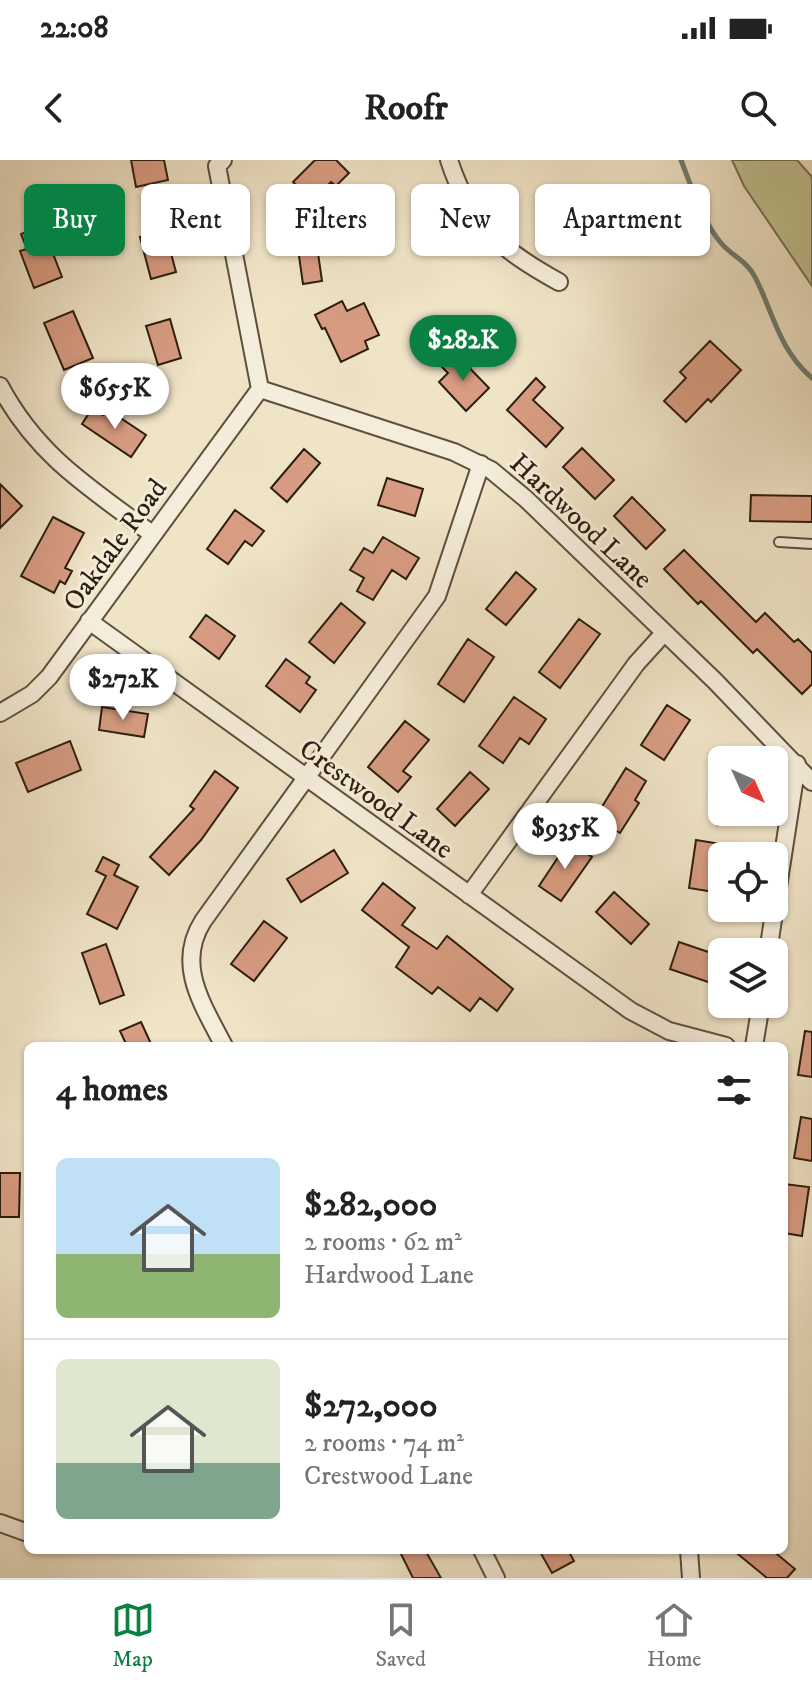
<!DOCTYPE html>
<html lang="en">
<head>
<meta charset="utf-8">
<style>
  :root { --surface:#fff; --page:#f2f2f2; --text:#222; --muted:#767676; --line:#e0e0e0; --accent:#0b8043 }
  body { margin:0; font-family:"IM FELL DW Pica",serif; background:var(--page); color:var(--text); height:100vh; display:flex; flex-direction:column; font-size:30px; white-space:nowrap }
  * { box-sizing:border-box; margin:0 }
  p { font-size:26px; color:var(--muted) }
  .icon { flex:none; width:44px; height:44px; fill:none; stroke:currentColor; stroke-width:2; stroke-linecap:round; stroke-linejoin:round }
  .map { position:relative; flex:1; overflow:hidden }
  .drawer { position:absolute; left:24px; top:882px; width:764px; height:512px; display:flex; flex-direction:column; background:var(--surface); border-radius:12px; box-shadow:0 2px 6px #0004 }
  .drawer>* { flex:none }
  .top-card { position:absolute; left:24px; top:24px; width:764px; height:72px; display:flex; gap:16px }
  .needle { width:52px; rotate:135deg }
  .buttons { position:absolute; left:708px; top:586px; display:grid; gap:16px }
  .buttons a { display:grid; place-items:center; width:80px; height:80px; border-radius:12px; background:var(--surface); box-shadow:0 2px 6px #0004; font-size:40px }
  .price { position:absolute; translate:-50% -68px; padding:0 18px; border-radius:28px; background:#fff; color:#222; font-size:26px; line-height:52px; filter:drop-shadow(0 2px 4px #0008) }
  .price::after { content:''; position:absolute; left:50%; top:48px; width:24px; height:18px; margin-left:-12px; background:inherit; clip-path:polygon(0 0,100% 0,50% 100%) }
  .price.active { background:var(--accent); color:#fff }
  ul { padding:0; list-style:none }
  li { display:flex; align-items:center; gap:24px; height:200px; padding:0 32px }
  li+li { border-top:2px solid var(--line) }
  li span { display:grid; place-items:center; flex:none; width:224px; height:160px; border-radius:12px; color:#555 }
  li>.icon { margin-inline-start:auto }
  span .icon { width:96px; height:96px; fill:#fffc; stroke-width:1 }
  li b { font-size:34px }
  h2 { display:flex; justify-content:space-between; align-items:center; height:96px; padding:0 32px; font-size:34px }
  .tag { padding:0 28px; border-radius:12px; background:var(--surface); box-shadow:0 2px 6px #0004; font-size:28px; line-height:72px }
  .tag.active { background:var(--accent); color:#fff }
  .status { display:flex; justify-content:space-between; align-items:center; height:56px; padding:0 40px; background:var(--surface); direction:ltr }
  .status svg { height:22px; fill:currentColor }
  header { display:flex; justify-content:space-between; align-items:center; height:104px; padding:0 32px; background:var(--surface); font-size:36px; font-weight:700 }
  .tabs { display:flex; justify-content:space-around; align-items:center; height:112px; border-top:2px solid var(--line); background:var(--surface); font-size:22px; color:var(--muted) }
  .tabs a { display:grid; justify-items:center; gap:4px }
  .tabs .active { color:var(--accent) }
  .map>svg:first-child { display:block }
</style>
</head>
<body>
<div class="status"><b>22:08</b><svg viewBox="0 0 49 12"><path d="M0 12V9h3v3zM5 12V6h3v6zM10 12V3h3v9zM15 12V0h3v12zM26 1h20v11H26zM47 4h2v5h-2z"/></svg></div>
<header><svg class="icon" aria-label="back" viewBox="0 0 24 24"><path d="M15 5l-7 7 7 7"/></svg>Roofr<svg class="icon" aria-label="search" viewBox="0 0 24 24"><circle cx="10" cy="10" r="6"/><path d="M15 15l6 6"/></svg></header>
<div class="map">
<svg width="812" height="1418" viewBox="0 0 812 1418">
  <rect width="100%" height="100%" fill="#f0e4c7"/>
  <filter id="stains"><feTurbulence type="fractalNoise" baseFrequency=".0025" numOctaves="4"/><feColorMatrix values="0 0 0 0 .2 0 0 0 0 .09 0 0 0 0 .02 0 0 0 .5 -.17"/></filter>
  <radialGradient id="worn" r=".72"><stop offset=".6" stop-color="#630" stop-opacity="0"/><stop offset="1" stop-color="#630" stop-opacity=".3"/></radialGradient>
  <path fill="#c1c291" stroke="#777050" stroke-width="2" d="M732 0H797L812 17V126L744 26Z"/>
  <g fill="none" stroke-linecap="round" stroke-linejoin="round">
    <path stroke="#6e7e73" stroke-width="5" d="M681 0C692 28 701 59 721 83 732 96 747 101 755 117 773 152 779 190 812 218"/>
  </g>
  <path fill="#d89c82" stroke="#2d1e0e" stroke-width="2" d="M131 0H164L168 20 136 27Z
    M315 0H336L349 13 336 26 331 22 312 41 293 22Z
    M50 63 59 88 52 91 62 117 34 128 20 91 27 89 21 74Z
    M165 71 176 112 151 119 140 77Z
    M316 79 322 121 303 124 297 82Z
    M342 141 347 151 364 143 379 175 365 181 368 189 341 202 325 168 322 169 315 155Z
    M73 151 93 198 64 210 44 163Z
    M170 159 181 198 158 205 146 166Z
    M710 181 741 210 711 242 708 239 686 262 664 241 686 218 680 212Z
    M456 194 489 228 466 251 439 222 448 213 442 207Z
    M536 218 545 227 533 240 563 268 546 287 507 250Z
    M93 247 103 255 107 249 146 275 131 297 82 264Z
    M582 288 614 320 595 339 563 307Z
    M304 289 320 303 287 342 271 328Z
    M387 318 423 329 415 356 378 345Z
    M0 324 22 346 0 368Z
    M751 335 812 336V362L750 361Z
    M632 337 665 370 646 389 614 356Z
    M235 350 264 371 252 386 245 381 228 404 207 389Z
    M53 357 84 373 65 408 72 411 65 424 60 421 54 433 21 416Z
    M383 377 419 398 406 419 392 410 373 440 357 431 364 418 350 410 364 388 373 393Z
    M684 390 756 462 765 453 794 482 798 479 812 493V524L802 534 757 489 753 493 701 441 698 444 664 409Z
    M516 412 536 429 506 465 486 449Z
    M341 443 365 463 334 503 309 482Z
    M206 455 235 476 219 499 190 477Z
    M579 459 600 474 560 528 539 512Z
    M468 479 494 497 464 542 438 524Z
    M286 499 310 517 306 523 316 530 300 552 266 526Z
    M514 537 546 559 529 584 520 578 503 603 479 586Z
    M667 545 690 560 664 600 641 585Z
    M102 547 148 554 144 577 99 570Z
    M405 561 429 580 403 611 411 617 398 632 368 607Z
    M70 581 81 610 28 632 16 603Z
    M626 608 646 621 635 640 639 643 620 673 595 658Z
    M215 611 238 628 201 680 169 715 150 697 194 649 190 646Z
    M470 612 489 629 455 666 437 649Z
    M715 652H752V659L717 665Z
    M696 680 721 684 714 732 689 728Z
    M569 681 592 697 561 741 539 726Z
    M334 690 348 713 301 742 287 719Z
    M103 697 119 705 114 715 138 727 117 769 87 754 106 716 96 711Z
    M383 723 415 748 402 765 437 789 447 776 513 829 497 851 480 838 470 851 438 827 432 834 396 807 409 787 362 750Z
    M614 732 649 764 631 784 596 752Z
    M264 761 287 778 254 821 231 804Z
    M679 782 720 796 711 823 670 809Z
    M106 784 124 835 100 844 82 793Z
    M141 862 152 886H127L120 871Z
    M805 871 812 872V917L798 915Z
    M801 957 812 959V1001L794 998Z
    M0 1013H20L19 1057H0Z
    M784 1024 809 1027 802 1076 784 1073Z
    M399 1390H425L441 1418H413Z
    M539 1390H568L574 1401 552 1413Z
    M733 1390H772L795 1409 787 1418H767Z"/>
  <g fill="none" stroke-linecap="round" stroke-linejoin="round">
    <g stroke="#5e503c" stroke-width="12">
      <path id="lane" d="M779 382 812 384"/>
    </g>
    <g stroke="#5e503c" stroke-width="20">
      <path id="street" d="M449 0C470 65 500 89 559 122
        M0 226C37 296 90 328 152 374
        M260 229 454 292 491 310 526 339 715 521 812 622
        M89 461 631 851 669 871 726 886
        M0 553 32 534 49 517 260 229 217 6 223 0
        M469 735 636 504 664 473
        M768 792 797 604
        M224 886C203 845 175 805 203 761L437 436 481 304
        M754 886 761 844
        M0 1363 28 1373
        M482 1390 496 1418
        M689 1390 691 1418"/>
    </g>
    <use href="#lane" stroke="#f5eddb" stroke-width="8"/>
    <use href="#street" stroke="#f5eddb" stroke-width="16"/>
  </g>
  <g text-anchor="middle" stroke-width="6" stroke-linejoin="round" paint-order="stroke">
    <g font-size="28" fill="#2d1e0e" stroke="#f5eddb">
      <text transform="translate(582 360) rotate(43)" y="10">Hardwood Lane</text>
      <text transform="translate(114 384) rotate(-54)" y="10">Oakdale Road</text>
      <text transform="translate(377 638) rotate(36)" y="10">Crestwood Lane</text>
    </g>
  </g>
  <rect width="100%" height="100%" filter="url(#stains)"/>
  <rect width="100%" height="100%" fill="url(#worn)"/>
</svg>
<div class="buttons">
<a><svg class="needle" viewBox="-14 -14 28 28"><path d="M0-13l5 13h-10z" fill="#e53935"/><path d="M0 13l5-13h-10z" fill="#767676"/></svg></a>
<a><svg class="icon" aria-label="locate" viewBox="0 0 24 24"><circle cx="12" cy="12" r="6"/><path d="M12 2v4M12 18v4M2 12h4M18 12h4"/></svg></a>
<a><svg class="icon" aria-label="layers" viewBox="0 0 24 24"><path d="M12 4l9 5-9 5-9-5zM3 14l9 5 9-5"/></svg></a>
</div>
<b class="price active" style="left:463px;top:223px">$282K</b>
<b class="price" style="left:115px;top:271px">$655K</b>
<b class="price" style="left:123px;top:562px">$272K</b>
<b class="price" style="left:565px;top:711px">$935K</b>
<div class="top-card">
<a class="tag active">Buy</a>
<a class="tag">Rent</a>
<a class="tag">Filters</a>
<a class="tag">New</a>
<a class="tag">Apartment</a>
</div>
<section class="drawer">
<h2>4 homes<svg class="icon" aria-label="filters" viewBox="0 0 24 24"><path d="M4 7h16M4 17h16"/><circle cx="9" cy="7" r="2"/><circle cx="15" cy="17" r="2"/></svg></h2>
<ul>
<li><span style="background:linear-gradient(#bfe0f5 60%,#8fb573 0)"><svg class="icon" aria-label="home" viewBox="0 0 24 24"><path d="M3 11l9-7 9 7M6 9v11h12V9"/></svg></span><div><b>$282,000</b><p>2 rooms · 62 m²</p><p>Hardwood Lane</p></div></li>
<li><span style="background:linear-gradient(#dfe7d0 65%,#7fa58c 0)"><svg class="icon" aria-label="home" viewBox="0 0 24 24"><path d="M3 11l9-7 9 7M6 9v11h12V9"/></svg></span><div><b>$272,000</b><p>2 rooms · 74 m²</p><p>Crestwood Lane</p></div></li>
</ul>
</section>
</div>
<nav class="tabs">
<a class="active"><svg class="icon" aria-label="map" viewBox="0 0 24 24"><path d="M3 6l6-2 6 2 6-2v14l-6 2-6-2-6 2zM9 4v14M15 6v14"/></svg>Map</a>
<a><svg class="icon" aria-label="saved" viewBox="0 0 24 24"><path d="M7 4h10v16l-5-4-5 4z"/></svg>Saved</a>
<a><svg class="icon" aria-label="home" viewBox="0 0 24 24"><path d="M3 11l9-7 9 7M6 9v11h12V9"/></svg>Home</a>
</nav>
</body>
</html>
